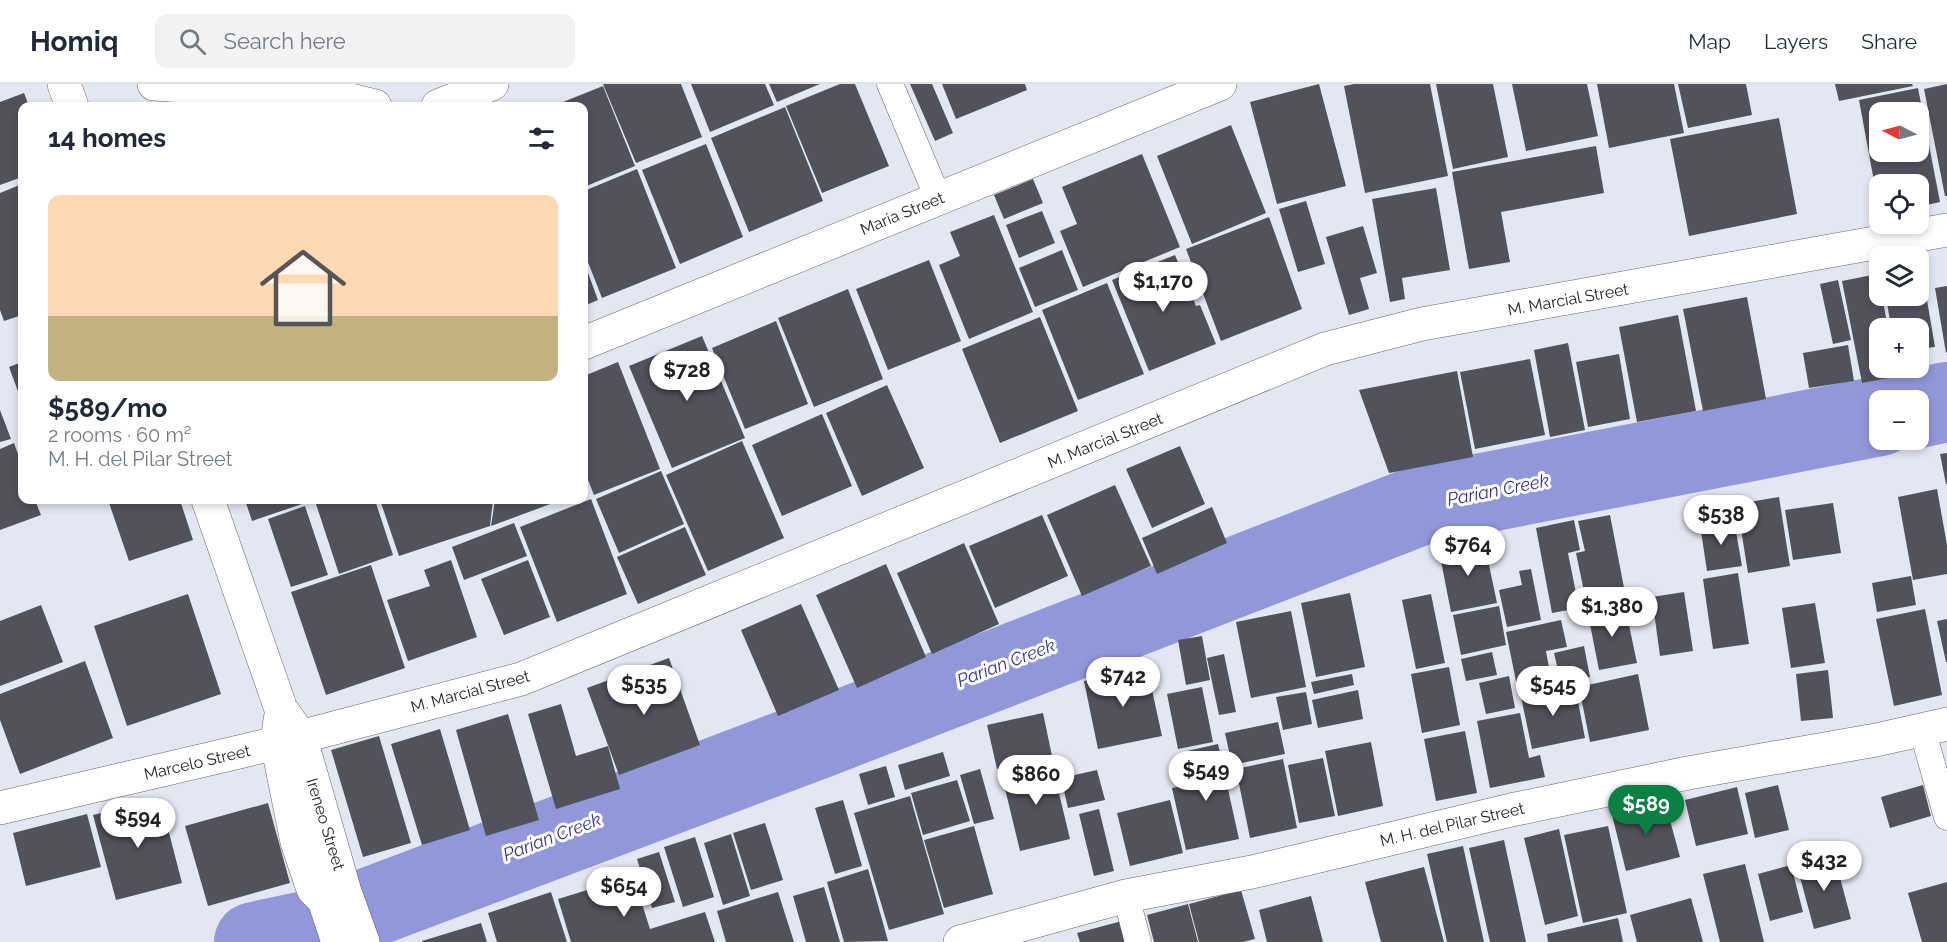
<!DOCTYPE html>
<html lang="en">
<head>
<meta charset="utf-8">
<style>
  :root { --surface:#fff; --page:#f2f2f3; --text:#1f2937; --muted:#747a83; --line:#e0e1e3; --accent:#0b8043 }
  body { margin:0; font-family:Raleway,sans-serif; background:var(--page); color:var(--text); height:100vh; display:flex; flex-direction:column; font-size:22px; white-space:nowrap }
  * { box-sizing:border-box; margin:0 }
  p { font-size:20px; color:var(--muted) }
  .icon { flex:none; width:33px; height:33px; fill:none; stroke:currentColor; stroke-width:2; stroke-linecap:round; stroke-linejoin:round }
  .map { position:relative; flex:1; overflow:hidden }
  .side { position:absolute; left:18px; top:18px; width:570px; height:402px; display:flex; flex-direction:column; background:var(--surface); border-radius:12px; box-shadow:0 3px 9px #0003 }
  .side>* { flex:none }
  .needle { width:39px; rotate:276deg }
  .buttons { position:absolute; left:1869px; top:18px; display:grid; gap:12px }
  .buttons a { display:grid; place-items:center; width:60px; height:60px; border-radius:12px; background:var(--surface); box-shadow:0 3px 9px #0003; font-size:30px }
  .price { position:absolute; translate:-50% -51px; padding:0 14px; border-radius:21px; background:#fff; color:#222; font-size:20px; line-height:39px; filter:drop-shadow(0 2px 3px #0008) }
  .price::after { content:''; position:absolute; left:50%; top:36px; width:18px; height:14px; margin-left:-9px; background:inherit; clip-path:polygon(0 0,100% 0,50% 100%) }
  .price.active { background:var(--accent); color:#fff }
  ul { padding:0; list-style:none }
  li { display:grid; align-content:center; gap:12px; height:318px; padding:0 30px }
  li span { display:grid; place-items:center; height:186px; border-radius:12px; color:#555 }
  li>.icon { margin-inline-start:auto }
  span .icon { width:108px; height:108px; fill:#fffc; stroke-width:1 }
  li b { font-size:26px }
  h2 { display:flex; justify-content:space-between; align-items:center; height:72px; padding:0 30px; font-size:26px }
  header { display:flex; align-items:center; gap:36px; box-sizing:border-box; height:84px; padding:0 30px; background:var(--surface); border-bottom:2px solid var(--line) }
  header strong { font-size:28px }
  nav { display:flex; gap:33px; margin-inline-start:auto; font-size:21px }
  .search { width:420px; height:54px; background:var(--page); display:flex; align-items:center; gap:15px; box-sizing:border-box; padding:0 21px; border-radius:12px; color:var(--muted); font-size:22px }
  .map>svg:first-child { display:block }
</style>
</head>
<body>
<header>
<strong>Homiq</strong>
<div class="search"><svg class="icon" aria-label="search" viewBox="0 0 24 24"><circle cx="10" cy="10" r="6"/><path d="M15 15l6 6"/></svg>Search here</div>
<nav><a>Map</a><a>Layers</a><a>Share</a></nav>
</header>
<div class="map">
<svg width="1947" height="858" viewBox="0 0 1947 858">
  <rect width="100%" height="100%" fill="#e5e6f3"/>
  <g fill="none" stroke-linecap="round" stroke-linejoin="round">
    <path stroke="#9197db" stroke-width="80" d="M1918 324 1947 318
      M254 858 310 846 820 654 1421 421 1880 332"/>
  </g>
  <path fill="#51525c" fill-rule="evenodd" d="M603 0H681L702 53 636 79Z
    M691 0H765L774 21 710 48Z
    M769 0H820L777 18Z
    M840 0H855L889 82 822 109 786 22Z
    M910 0H932L953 49 935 57Z
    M942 0H1025L1027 6 956 35Z
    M1319 0 1346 102 1277 120 1250 18Z
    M1354 0H1430L1448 92 1365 109 1344 2Z
    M1436 0H1493L1508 73 1453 85Z
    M1512 0H1587L1598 52 1526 67Z
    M1597 0H1674L1684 49 1609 64Z
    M1678 0H1746L1752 31 1688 44Z
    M1835 0H1912L1913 2 1839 17Z
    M1947 0V112H1945L1924 5Z
    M603 2 635 82 584 103V22H553Z
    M1918 4 1940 118 1918 123V100H1880L1878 119 1859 16ZM1880 28H1918V68H1880Z
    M24 9 29 22H22V93L0 101V18Z
    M785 23 823 117 749 148 711 54Z
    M1779 34 1797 130 1689 152 1670 55Z
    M1231 41 1266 129 1192 160 1157 72Z
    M706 60 743 153 680 180 642 86Z
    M1596 62 1604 109 1501 128 1510 178 1469 185 1452 88Z
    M1142 70 1180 163 1083 203 1060 147 1077 140 1062 103Z
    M637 85 676 184 602 214 584 168V107Z
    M1033 95 1043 119 1004 135 994 111Z
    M22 100V231L4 237 0 226V109Z
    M1436 104 1450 186 1402 194 1405 215 1390 218 1372 115Z
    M1306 117 1325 180 1298 188 1279 125Z
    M1042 127 1055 159 1019 174 1006 141Z
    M994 131 1033 228 969 255 939 181 960 172 950 148Z
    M1269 133 1302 225 1221 257 1186 165Z
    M1363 142 1377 189 1360 194 1369 225 1349 231 1326 153Z
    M1062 166 1078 206 1035 223 1019 184Z
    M1175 171 1196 222 1200 221 1216 260 1149 287 1112 196Z
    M929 176 961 257 888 286 856 205Z
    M584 178 598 216 584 222Z
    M1918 181H1921L1935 263 1918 265V244H1891L1886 212H1918Z
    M1877 190 1880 212H1882L1888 244H1880V284H1896L1898 292 1862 299 1842 197Z
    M1838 196 1851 256 1833 260 1820 200Z
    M1107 199 1144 290 1078 316 1042 226Z
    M1947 202V268L1946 269 1935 204Z
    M848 205 883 295 814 323 778 234Z
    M1747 213 1766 315 1703 327 1683 225Z
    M1678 231 1696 327 1637 338 1619 243Z
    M1040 233 1078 327 1000 359 962 265Z
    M776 237 808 320 745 345 712 264Z
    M702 252 745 354 672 384 629 282Z
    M1568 259 1585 346 1550 353 1534 266Z
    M1848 261 1854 297 1809 304 1803 269Z
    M1619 270 1630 335 1588 343 1576 278Z
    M1530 275 1545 351 1475 365 1460 288Z
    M22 278V318L9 283Z
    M618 278 660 385 594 411 584 386V292Z
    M1457 287 1473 373 1389 389 1359 306Z
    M887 301 924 384 862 412 826 329Z
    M0 326 11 355 0 358Z
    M822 330 852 402 782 432 752 361Z
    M742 357 784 454 708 487 666 391Z
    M14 359 22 381V416H35L41 431 0 446V365Z
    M1180 362 1205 420 1152 444 1126 385Z
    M1947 369V400H1946L1940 370Z
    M661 387 684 440 619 469 596 415Z
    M1115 401 1151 482 1082 512 1047 431Z
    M1937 405 1947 461V490L1913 496 1898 413Z
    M1779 413 1790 482 1748 489 1737 420Z
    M591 415 627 510 557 538 520 443Z
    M108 416H180L193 456 129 477Z
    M245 416H300L302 420 252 437Z
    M320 416H375L393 471 339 490 315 417Z
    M380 416H493L490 442 399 472Z
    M495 416H561L491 442Z
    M1833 419 1841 469 1793 476 1785 426Z
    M305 422 328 491 291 503 268 435Z
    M1212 423 1227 459 1157 490 1142 454Z
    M1042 431 1068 492 995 524 969 462Z
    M1610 431 1626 514 1587 522 1576 469 1585 467 1578 437Z
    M1574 436 1580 466 1568 469 1579 524 1552 529 1536 444Z
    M1734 436 1742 482 1707 487 1700 441Z
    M514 439 527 472 464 496 452 463Z
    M685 443 706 491 638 520 617 473Z
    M1484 457 1497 519 1451 528 1439 467Z
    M964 459 999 540 932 570 897 489Z
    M451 476 477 553 408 577 387 516 430 502 424 486Z
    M528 476 550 533 504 551 481 495Z
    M886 480 926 573 857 604 816 511Z
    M371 481 405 584 326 611 291 508Z
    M1531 485 1541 536 1507 543 1499 506 1522 501 1519 487Z
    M1738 489 1749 560 1713 565 1703 495Z
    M1911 492 1916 521 1877 528 1872 499Z
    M1684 508 1693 567 1660 572 1652 513Z
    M1350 509 1365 583 1316 593 1301 519Z
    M188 510 221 610 127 642 94 542Z
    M1431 510 1445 579 1416 585 1402 516Z
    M1815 519 1825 579 1791 584 1782 524Z
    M801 520 839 606 778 632 741 546Z
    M41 521 63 578 0 602V537Z
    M1499 522 1506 561 1461 571 1453 531Z
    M1625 522 1637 579 1599 586 1588 530Z
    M1925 525 1942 611 1894 622 1876 535Z
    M1291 527 1306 603 1251 614 1236 538Z
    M1947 535V578H1946L1937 537Z
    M1561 536 1567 563 1546 567 1552 600 1518 607 1506 548Z
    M1202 552 1210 596 1186 601 1178 556Z
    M1584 562 1590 593 1561 599 1554 569Z
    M1492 568 1497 591 1466 597 1461 575Z
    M1224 570 1236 628 1219 631 1207 574Z
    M669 574 700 661 619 691 587 604Z
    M85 577 113 654 20 690 0 636V610Z
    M1147 583 1162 652 1098 665 1084 597Z
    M1449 583 1460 641 1422 649 1411 590Z
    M1828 586 1833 634 1801 637 1796 590Z
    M1352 590 1354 601 1314 610 1311 598Z
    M1638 590 1649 646 1590 658 1579 603Z
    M1509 592 1515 624 1486 630 1479 599Z
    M1575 602 1585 654 1532 665 1521 613Z
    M1202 603 1213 658 1178 665 1167 610Z
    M1358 606 1363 635 1318 644 1312 616Z
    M1306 608 1312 640 1283 646 1276 613Z
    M561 620 576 672 608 662 620 705 556 725 528 630Z
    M1043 629 1052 672 997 685 987 641Z
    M1520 629 1529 674 1540 671 1545 693 1490 704 1477 637Z
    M508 630 539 736 486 752 456 646Z
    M1278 638 1285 670 1232 681 1225 649Z
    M440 645 470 746 422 761 391 660Z
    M1465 647 1477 709 1436 717 1424 655Z
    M379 652 411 759 363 773 331 666Z
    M1371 658 1383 722 1338 732 1325 667Z
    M1218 660 1239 755 1186 766 1172 704 1194 700 1187 667Z
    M943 668 950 692 905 706 898 681Z
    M1323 674 1335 732 1299 739 1288 681Z
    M1283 675 1297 744 1250 754 1236 685Z
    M1051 676 1070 755 1020 767 1001 688Z
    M886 682 895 713 868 721 859 690Z
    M980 685 994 735 974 740 960 691Z
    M1097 686 1105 716 1068 724 1061 694Z
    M957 696 970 737 923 751 911 709Z
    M1778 701 1789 746 1755 754 1745 709Z
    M1923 701 1931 732 1890 744 1881 713Z
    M1737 703 1748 750 1696 762 1685 716Z
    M910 712 944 830 889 846 854 729Z
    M160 714 182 799 116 816 93 731Z
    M843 716 862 782 835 790 815 724Z
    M1170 716 1183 769 1130 782 1117 729Z
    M1665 718 1680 773 1626 787 1612 731Z
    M268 719 290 799 208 822 185 742Z
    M1099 725 1114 787 1094 792 1079 730Z
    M87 730 101 783 26 802 13 749Z
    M765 739 783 796 751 806 733 749Z
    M974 742 993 810 944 824 924 756Z
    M1608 742 1627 829 1583 839 1564 751Z
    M1559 745 1578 832 1545 841 1524 754Z
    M731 750 750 812 723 821 704 759Z
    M695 753 714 813 683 823 664 763Z
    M1504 756 1526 858H1490L1469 764Z
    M1463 762 1484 858H1447L1427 770Z
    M659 768 675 818 652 824 637 775Z
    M1834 771 1851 835 1814 845 1797 782Z
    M1745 780 1764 858H1720L1703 790Z
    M1791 781 1803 828 1770 837 1758 790Z
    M1424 783 1444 858H1381L1365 798Z
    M868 785 888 857 844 858 827 798Z
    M633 792 650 845 705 828 715 858H571L558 815Z
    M1947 798V858H1922L1908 809Z
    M824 803 840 858H806L793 812Z
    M1241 806 1255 855 1243 858H1199L1189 820Z
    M551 808 567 858H497L488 829Z
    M778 808 794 858H726L717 827Z
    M1311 812 1323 858H1267L1259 826Z
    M1691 814 1703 858H1637L1630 831Z
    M1188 820 1198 858H1154L1147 831Z
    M1618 834 1623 858H1548L1547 850Z
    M1122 837 1128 858H1080L1077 849Z
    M481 839 487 858H422V857Z"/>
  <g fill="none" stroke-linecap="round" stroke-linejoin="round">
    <g stroke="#646570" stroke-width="27">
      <path id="service" d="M890 0 938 114
        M1922 645 1947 733
        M1126 812 1138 858"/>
    </g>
    <g stroke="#646570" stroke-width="34">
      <path id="minor" d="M64 0 72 22
        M154 0 334 12 375 22
        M438 22 492 0
        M584 259 1220 0
        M208 416 281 625 300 652 345 808 363 858
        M280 636 277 659 297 758 313 805 324 816 338 858
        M0 724 277 659 521 595 1325 265 1422 240 1947 146"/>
    </g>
    <g stroke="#646570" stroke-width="34">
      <path id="tertiary" d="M960 858 1126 812 1252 788 1511 726 1688 689 1876 656 1947 640"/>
    </g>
    <use href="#service" stroke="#fff" stroke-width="26"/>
    <use href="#minor" stroke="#fff" stroke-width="33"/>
    <use href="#tertiary" stroke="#fff" stroke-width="33"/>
  </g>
  <g text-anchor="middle" stroke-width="6" stroke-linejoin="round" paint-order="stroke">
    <g font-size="16" fill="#24252a" stroke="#fff">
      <text transform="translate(902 129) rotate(-22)" y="6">Maria Street</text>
      <text transform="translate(1568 215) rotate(-10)" y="6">M. Marcial Street</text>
      <text transform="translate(1105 356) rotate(-22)" y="6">M. Marcial Street</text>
      <text transform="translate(470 607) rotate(-15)" y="6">M. Marcial Street</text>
      <text transform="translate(197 678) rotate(-13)" y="6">Marcelo Street</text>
      <text transform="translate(326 740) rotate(73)" y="6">Ireneo Street</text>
      <text transform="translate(1452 740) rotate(-13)" y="6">M. H. del Pilar Street</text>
    </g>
    <g font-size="18" font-style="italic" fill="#383585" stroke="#fff">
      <text transform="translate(1498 406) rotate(-11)" y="6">Parian Creek</text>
      <text transform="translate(1006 579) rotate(-21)" y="6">Parian Creek</text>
      <text transform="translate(552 753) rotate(-21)" y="6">Parian Creek</text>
    </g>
  </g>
</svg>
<div class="buttons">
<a><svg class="needle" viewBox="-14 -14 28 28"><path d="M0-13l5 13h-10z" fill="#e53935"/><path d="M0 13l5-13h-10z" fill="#747a83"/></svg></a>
<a><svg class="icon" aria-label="locate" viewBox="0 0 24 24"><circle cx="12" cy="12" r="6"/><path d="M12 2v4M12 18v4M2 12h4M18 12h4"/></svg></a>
<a><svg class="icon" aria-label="layers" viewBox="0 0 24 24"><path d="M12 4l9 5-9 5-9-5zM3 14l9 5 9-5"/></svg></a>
<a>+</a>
<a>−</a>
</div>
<b class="price" style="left:1163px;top:229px">$1,170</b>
<b class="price" style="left:687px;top:318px">$728</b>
<b class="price" style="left:1721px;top:462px">$538</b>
<b class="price" style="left:1468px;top:493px">$764</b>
<b class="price" style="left:1612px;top:554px">$1,380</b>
<b class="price" style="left:1123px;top:624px">$742</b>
<b class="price" style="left:644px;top:632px">$535</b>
<b class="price" style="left:1553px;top:633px">$545</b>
<b class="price" style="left:1206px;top:718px">$549</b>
<b class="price" style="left:1036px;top:722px">$860</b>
<b class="price active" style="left:1646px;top:752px">$589</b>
<b class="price" style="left:138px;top:765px">$594</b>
<b class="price" style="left:1824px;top:808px">$432</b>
<b class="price" style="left:624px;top:834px">$654</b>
<section class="side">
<h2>14 homes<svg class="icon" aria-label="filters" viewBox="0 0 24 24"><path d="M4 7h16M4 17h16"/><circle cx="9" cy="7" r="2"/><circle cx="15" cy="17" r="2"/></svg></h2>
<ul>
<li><span style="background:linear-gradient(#ffd9b3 65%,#c2b280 0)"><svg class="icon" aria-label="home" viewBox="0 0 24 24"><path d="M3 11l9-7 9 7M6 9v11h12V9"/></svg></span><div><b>$589/mo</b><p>2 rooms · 60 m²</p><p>M. H. del Pilar Street</p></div></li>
</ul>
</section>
</div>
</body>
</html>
